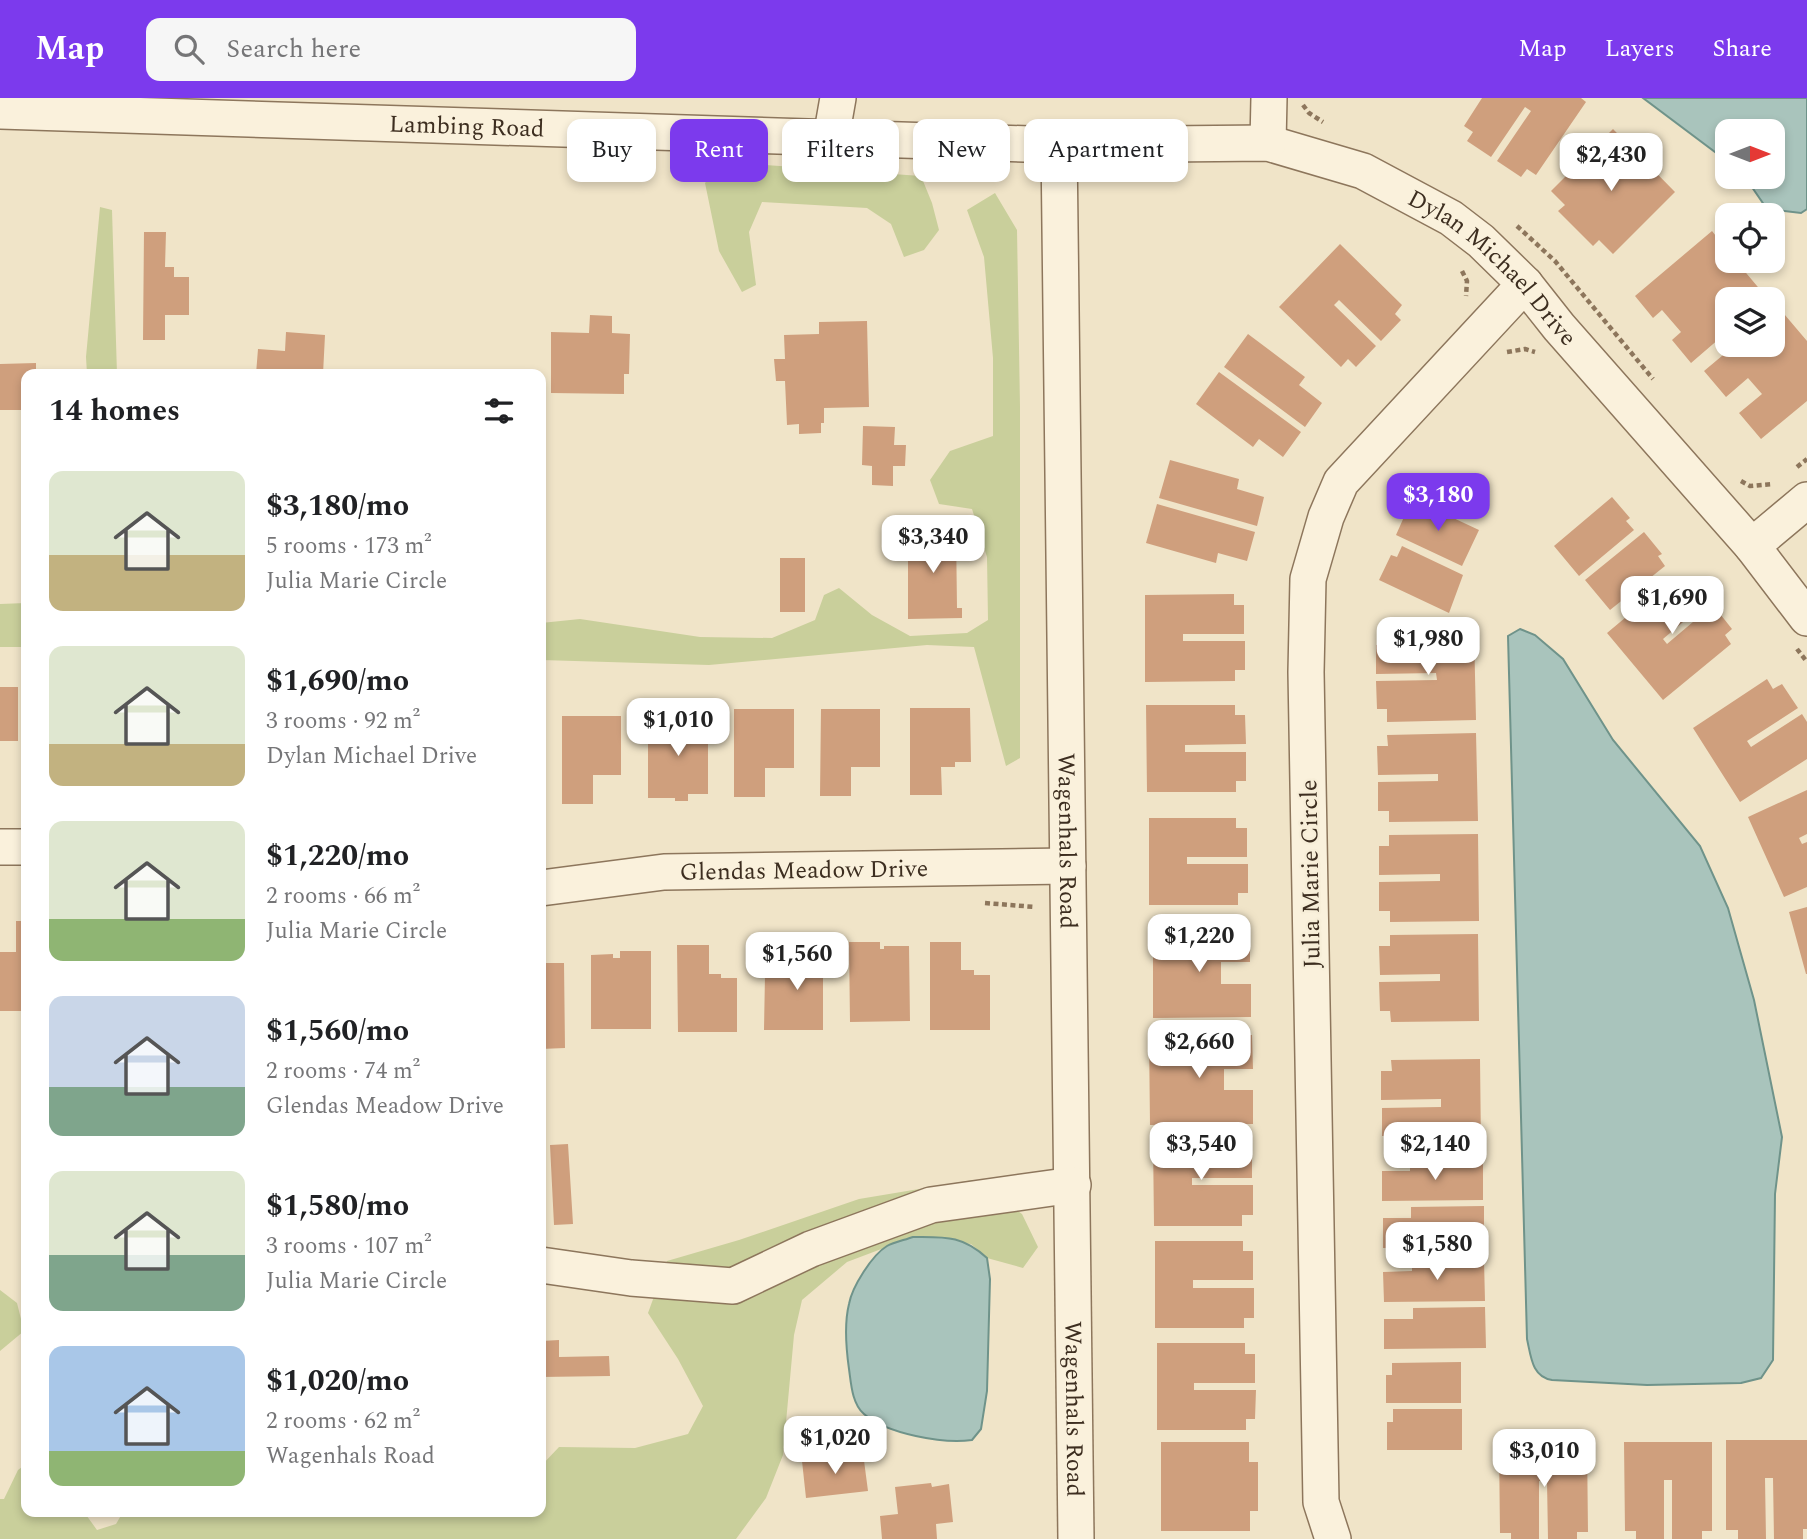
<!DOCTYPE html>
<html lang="en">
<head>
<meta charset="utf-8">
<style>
  :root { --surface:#fff; --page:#f6f6f6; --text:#202124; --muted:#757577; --accent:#7c3aed }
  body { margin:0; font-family:Spectral,serif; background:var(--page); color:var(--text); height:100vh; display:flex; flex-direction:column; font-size:26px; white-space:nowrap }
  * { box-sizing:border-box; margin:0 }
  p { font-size:23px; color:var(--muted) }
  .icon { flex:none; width:38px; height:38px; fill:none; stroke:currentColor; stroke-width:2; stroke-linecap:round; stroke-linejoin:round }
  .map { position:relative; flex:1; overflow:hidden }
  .side { position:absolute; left:21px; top:271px; width:525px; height:1148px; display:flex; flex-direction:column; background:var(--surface); border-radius:14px; box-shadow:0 4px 10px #0003 }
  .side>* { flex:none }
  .guide { position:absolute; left:567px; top:21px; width:665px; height:63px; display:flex; gap:14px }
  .needle { width:46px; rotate:90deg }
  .controls { position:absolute; left:1715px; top:21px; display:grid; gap:14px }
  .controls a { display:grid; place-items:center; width:70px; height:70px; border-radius:14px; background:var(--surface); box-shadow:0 4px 10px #0003; font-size:35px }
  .price { position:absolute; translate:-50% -60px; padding:0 16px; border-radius:14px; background:#fff; color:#222; font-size:23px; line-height:46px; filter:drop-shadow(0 2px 4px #0008) }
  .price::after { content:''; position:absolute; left:50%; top:42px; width:21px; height:16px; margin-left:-10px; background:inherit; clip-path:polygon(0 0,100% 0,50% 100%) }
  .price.on { background:var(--accent); color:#fff }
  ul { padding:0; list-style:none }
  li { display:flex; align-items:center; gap:21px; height:175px; padding:0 28px }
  li span { display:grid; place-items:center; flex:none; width:196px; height:140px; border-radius:14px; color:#555 }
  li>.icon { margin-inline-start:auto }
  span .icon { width:84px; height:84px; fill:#fffc; stroke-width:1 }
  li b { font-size:30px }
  h2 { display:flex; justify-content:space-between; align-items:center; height:84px; padding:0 28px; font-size:30px }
  .pill { padding:0 24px; border-radius:14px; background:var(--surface); box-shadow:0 4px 10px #0003; font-size:24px; line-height:63px }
  .pill.on { background:var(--accent); color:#fff }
  header { display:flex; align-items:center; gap:42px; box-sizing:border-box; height:98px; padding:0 35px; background:var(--accent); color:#fff }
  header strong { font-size:33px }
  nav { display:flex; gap:38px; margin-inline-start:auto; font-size:24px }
  .search { width:490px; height:63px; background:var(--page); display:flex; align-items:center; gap:18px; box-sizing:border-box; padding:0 24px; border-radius:14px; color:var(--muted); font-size:26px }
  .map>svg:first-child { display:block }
</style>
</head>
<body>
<header>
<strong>Map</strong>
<div class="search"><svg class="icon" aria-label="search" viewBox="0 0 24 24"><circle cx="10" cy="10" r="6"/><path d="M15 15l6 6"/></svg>Search here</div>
<nav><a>Map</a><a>Layers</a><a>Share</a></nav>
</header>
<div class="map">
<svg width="1807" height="1441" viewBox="0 0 1807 1441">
  <rect width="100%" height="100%" fill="#f0e4c8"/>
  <path fill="#c9cf9b" d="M725 64 921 78 932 105 939 132 924 152 904 159 891 126 867 110 762 104 749 134 756 187 742 194 719 153 705 85Z
    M995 95 1017 132 1020 309V660L1006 668 974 549 927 547 709 567 541 562V525L580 521 700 539 772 540 815 522 824 497 839 490 872 517 910 538 967 535 988 522 987 459 972 411 939 406 930 382 950 353 993 338V260L984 159 967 112Z
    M100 109 112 112 117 276H87L86 259Z
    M26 505V549H0V506Z
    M973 1082 1022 1116 1038 1149 1023 1170 987 1160 971 1146 913 1139 847 1164 802 1202 794 1237 783 1357 766 1400 736 1441H0V1401H4L18 1372 26 1366V1414H84L97 1432 116 1426 123 1414H541V1368L559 1349 635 1350 688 1336 703 1308 678 1261 648 1215 667 1163 739 1142 859 1101Z
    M0 1192 17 1205 24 1233 0 1253Z"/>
  <path fill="#a9c4bc" stroke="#6f938a" stroke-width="2" d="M1643 0H1807V111L1801 115 1767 111 1745 79H1773V33H1727V63Z
    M1520 531 1535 537 1563 561 1613 642 1700 748 1728 810 1754 902 1782 1039 1775 1096 1773 1262 1761 1280 1741 1285 1647 1287 1552 1282C1532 1279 1531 1259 1527 1241L1508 538Z
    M913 1139C945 1139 962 1137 987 1160L990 1181 987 1293 981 1331 972 1342C943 1346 887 1336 864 1316 852 1306 851 1285 849 1271 846 1250 844 1226 849 1206 852 1189 872 1157 887 1148 894 1144 905 1142 913 1139Z"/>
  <path fill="#cf9f7d" d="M1482 0H1581L1586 4 1536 77 1527 71 1521 79 1497 63 1531 13 1525 9 1491 59 1467 43 1473 34 1464 28Z
    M1613 31 1675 94 1613 156 1599 142 1593 148 1558 113 1565 107 1551 93Z
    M1712 133 1727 152V163H1736L1768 201H1727V234L1691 265 1672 242 1681 234 1662 212 1653 220 1635 198Z
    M144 134H166L165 169H174V179H189V217H165V242H143Z
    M1340 146 1402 207 1395 216 1401 222 1381 243 1339 202 1334 207 1376 248 1356 269 1348 261 1341 269 1279 209Z
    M1779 210 1807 243V303L1761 341 1739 315 1762 296 1748 280 1726 299 1704 273 1735 247H1773V215Z
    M590 217 612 218V235L630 236 629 276H624V296L551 295V234L589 235Z
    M867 223 869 309 824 310V325H821V335L799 336V326L787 327 785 283H776L774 261H785L784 237 819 236V224Z
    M286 234 325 237 323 276H256L258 251 285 253Z
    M1248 236 1305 279 1299 287 1322 305 1305 329 1224 269Z
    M36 265V276H26V312H0V266Z
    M1219 274 1301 334 1283 359 1259 341 1253 349 1196 306Z
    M863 328 895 329 894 347H906L905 368H893V388L872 387V368L862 367Z
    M1170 362 1239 381 1237 391 1264 399 1257 428 1159 400Z
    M1612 399 1630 420 1626 423 1634 432 1579 478 1554 448Z
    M1417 403 1479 432 1462 468 1396 437 1408 410 1412 413Z
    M1157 406 1255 434 1247 463 1218 455 1216 465 1146 445Z
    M908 432H956L957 510H962V520L908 521Z
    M1644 434 1662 456 1658 458 1665 468 1610 512 1585 482Z
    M1402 448 1463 477 1449 515 1379 482 1391 457 1397 459Z
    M780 460H805V514H780Z
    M1675 478 1682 487 1691 480 1709 502 1663 541 1667 546 1713 507 1732 531 1725 537 1731 546 1663 602 1607 535Z
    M1234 496V507H1244V536H1183V543H1245V572H1235V583L1145 584V497Z
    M1474 533 1476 622 1387 624V611H1377L1376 583 1437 582 1436 575 1376 576V547H1386V536Z
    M1767 581 1773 591 1782 586 1798 610 1747 643 1751 649 1802 616 1807 624V661L1740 704 1693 630Z
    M0 589H18V643H0Z
    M1146 607H1235V617H1245L1246 646 1185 647V654H1246V683H1236V694H1147Z
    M910 610H970L971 664H955V669H941L942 697H910Z
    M734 611H794V670H765V699H734Z
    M821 611H880V669H851V698H820Z
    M562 618H621V677H593V706H562Z
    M648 621H708V696H688V703H675V700H648Z
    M1476 635 1478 723 1389 724V713H1378V684L1438 683V676L1378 677 1377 648H1388L1387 637Z
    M1807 692V736L1799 740 1802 746 1807 744V789L1784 799 1748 719Z
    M1149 720H1236V730H1247V759H1187V766H1248V795H1238V807H1149Z
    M1478 736 1479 823 1390 824V813H1379V784L1440 783V776L1379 777V748H1389V737Z
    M1807 809V876H1806L1789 814Z
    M16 823H26V913H0V854H16Z
    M1250 831V864H1221V886H1251V919L1153 920V832Z
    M1478 836 1479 923 1391 924 1390 913H1380L1379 884 1440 883V876L1380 877 1379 848H1390V837Z
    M793 844H823V932H764L765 877H779V874H792Z
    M849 844H880V851H884V848H909L910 923 850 924Z
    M930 844H961V872H974V877H990V932H930Z
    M677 847H709V876H721V880H737V934H678Z
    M620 853H651V931H591V857L613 856V860H620Z
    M541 865H564L565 950 541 951Z
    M1252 937 1253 971H1224V992H1253V1026L1150 1027 1149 938Z
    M1480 961 1481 1049H1392V1038H1382V1010L1441 1009V1001L1381 1002V973H1392L1391 962Z
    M1242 1040V1051L1252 1050V1080H1192V1087H1253V1117H1242V1128H1154L1153 1041Z
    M568 1046 573 1126 554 1127 550 1047Z
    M1483 1062V1102L1382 1103V1073H1410V1063Z
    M1484 1108V1149L1383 1150V1120H1411V1109Z
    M1155 1143H1243V1153H1253V1182H1193V1190H1254V1220H1244V1230H1155Z
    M1484 1162 1485 1203 1384 1204 1383 1174 1412 1173V1163Z
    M1485 1209 1486 1250 1384 1251V1221H1413V1210Z
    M559 1242V1259L609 1258 610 1278 541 1279V1243Z
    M1157 1245H1245V1256H1255V1285H1194V1292H1256L1255 1321H1246V1332H1157Z
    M1461 1264V1305H1386V1277H1392V1265Z
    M1393 1311H1462V1352H1387V1324H1393Z
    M1726 1342H1807V1431H1803V1441H1774L1773 1380H1765L1766 1441H1738V1432H1726Z
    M1161 1344H1249V1364H1258V1413H1250V1433H1161Z
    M1587 1344 1588 1434H1577V1441H1548L1547 1383H1539V1441H1511V1435H1500L1499 1346Z
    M1624 1344H1712V1433H1702V1441H1672V1382H1664V1441H1636V1433H1625Z
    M863 1355 868 1393 806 1400 802 1363Z
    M931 1385 932 1389 949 1386 953 1424 936 1426 937 1441H882L880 1418 898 1416 895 1389Z"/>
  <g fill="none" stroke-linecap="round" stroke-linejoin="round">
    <g stroke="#8d765c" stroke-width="38">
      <g id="minor">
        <path id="s1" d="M0 13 1059 47 1268 45 1363 73 1451 120 1481 143 1525 186 1559 229 1752 448 1807 520"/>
        <path d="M831 40 838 0"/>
        <path d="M1268 45 1269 0"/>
        <path id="s2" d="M1059 47 1076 1441"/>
        <path d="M1752 448 1807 402"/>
        <path d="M0 749H26"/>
        <path id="s3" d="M541 790 664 774 1068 768"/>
        <path d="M541 1167 631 1180 733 1188 811 1151 931 1107 1073 1087"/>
        <path d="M1333 1441 1321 1404 1306 574 1308 481 1326 419 1341 384 1525 186"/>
      </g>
    </g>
    <path stroke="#8d765c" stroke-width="4.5" stroke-dasharray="5 3.5" stroke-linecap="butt" d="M1303 7 1309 15 1323 24
      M1517 128 1555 163 1653 281
      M1462 173 1467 183 1466 198
      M1507 254 1525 251 1535 254
      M1797 369 1807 361
      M1741 383 1750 388 1773 386
      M1797 551 1807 564
      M985 805 1035 809"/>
    <use href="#minor" stroke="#faf1dc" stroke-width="35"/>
  </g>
  <g text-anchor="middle" stroke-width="5" stroke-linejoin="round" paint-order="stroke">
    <g font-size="24" fill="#3d2e20" stroke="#f7eed8">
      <text dy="8" stroke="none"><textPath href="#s1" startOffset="467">Lambing Road</textPath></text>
      <text dy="8" stroke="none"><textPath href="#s1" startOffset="1531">Dylan Michael Drive</textPath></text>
      <text dy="8" stroke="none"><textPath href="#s2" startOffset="696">Wagenhals Road</textPath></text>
      <text dy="8" stroke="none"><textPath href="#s3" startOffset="264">Glendas Meadow Drive</textPath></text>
      <text transform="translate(1310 776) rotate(-91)" y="8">Julia Marie Circle</text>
      <text dy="8" stroke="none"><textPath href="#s2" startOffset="1264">Wagenhals Road</textPath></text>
    </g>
  </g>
</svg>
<div class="controls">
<a><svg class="needle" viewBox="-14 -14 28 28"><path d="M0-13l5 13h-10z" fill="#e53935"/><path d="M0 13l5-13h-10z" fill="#757577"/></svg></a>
<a><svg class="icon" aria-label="locate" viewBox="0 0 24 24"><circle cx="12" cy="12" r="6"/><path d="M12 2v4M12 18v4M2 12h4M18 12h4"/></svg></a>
<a><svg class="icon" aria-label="layers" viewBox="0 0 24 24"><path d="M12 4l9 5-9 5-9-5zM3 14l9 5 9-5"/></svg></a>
</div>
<b class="price" style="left:1611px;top:95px">$2,430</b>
<b class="price on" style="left:1438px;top:435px">$3,180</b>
<b class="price" style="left:933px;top:477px">$3,340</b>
<b class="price" style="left:1672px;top:538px">$1,690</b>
<b class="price" style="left:1428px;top:579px">$1,980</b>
<b class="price" style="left:678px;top:660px">$1,010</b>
<b class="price" style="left:1199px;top:876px">$1,220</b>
<b class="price" style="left:797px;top:894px">$1,560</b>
<b class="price" style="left:1199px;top:982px">$2,660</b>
<b class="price" style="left:1201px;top:1084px">$3,540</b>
<b class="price" style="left:1435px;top:1084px">$2,140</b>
<b class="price" style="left:1437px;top:1184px">$1,580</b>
<b class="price" style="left:835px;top:1378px">$1,020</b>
<b class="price" style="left:1544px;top:1391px">$3,010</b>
<div class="guide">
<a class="pill">Buy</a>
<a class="pill on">Rent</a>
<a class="pill">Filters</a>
<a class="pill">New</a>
<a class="pill">Apartment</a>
</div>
<section class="side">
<h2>14 homes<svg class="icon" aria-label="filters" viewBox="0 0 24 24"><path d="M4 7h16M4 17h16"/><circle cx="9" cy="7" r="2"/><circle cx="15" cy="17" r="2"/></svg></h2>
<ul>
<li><span style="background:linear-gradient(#dfe7d0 60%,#c2b280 0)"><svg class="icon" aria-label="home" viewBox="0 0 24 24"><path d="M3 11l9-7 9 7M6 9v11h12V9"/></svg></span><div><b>$3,180/mo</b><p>5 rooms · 173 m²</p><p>Julia Marie Circle</p></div></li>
<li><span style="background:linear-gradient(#dfe7d0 70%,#c2b280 0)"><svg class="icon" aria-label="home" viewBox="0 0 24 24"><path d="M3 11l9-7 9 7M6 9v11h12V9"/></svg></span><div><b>$1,690/mo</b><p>3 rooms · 92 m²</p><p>Dylan Michael Drive</p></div></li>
<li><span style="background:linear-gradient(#dfe7d0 70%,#8fb573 0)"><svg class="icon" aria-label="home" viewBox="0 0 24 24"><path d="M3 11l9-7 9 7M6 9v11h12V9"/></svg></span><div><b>$1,220/mo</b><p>2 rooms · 66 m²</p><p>Julia Marie Circle</p></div></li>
<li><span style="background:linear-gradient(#c9d6e8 65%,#7fa58c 0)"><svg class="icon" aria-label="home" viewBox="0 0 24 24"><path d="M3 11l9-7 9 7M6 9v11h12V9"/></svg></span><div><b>$1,560/mo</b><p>2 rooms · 74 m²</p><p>Glendas Meadow Drive</p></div></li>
<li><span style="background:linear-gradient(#dfe7d0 60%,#7fa58c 0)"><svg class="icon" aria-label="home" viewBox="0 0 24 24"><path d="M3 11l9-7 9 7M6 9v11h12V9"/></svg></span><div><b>$1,580/mo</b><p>3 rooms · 107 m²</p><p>Julia Marie Circle</p></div></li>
<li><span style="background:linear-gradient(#a9c7e8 75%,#8fb573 0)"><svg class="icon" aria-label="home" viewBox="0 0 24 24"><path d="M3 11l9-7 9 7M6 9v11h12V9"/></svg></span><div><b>$1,020/mo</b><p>2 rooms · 62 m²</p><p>Wagenhals Road</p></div></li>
</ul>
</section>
</div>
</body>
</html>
